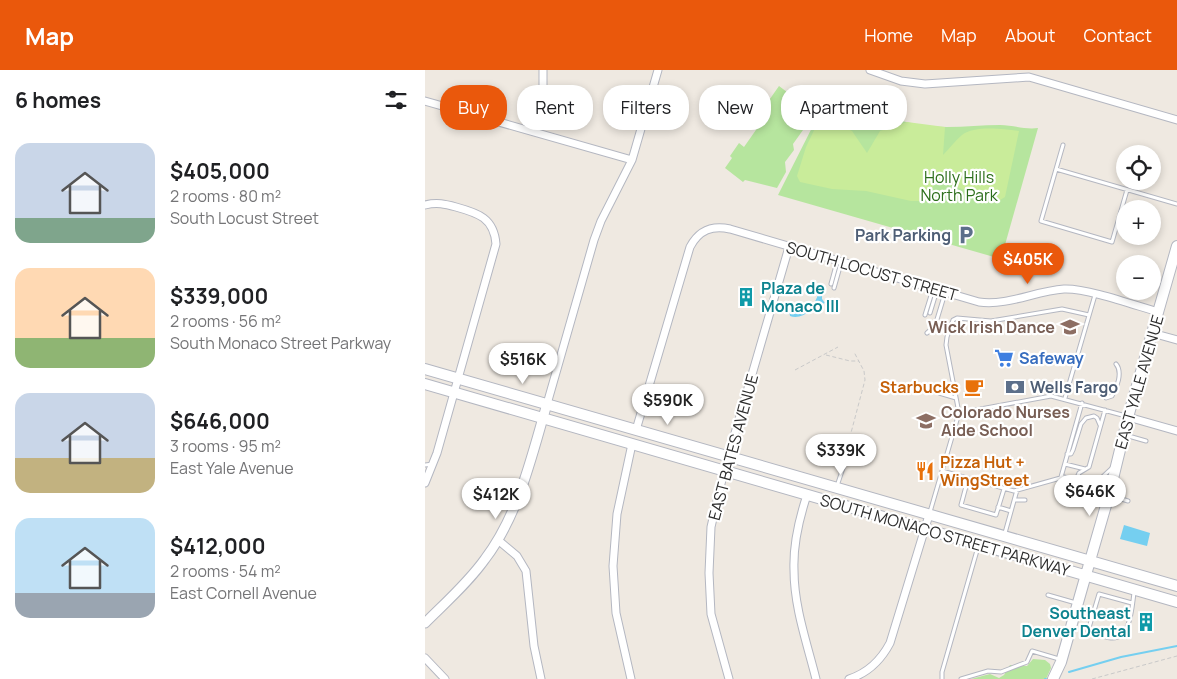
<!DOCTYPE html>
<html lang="en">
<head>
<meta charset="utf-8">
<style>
  :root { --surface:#fff; --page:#f2f2f2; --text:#202124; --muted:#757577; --accent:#ea580c }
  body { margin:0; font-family:Manrope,sans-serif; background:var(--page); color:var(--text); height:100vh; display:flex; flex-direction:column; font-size:19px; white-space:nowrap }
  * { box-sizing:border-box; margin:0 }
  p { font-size:16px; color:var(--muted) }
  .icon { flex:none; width:28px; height:28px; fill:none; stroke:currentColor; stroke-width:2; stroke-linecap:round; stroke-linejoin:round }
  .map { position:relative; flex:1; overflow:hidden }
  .details { display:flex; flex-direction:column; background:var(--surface); width:425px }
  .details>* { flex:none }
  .banner { position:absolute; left:15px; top:15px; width:475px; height:45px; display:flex; gap:10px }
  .controls { position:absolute; left:691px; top:75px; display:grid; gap:10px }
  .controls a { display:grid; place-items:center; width:45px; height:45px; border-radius:50%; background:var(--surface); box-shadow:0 2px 8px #0003; font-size:25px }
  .price { position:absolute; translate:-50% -42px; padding:0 11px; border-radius:18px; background:#fff; color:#222; font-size:16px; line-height:32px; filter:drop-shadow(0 1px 2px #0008) }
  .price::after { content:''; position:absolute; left:50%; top:30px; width:15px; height:11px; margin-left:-8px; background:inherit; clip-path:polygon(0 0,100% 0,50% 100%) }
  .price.selected { background:var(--accent); color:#fff }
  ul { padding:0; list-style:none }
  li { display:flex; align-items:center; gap:15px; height:125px; padding:0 15px }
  li span { display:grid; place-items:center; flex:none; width:140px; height:100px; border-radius:15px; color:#555 }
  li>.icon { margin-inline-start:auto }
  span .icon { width:60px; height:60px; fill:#fffc; stroke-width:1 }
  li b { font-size:21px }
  h2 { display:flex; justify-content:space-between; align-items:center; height:60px; padding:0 15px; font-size:21px }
  .tag { padding:0 18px; border-radius:20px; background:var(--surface); box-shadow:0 2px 8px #0003; font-size:18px; line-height:45px }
  .tag.selected { background:var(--accent); color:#fff }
  header { display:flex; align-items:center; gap:30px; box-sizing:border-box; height:70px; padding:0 25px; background:var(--accent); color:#fff }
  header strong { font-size:24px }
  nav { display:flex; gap:28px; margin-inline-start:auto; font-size:18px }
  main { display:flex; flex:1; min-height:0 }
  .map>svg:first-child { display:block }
</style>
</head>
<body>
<header>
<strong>Map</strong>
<nav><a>Home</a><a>Map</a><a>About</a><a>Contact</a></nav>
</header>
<main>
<section class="details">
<h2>6 homes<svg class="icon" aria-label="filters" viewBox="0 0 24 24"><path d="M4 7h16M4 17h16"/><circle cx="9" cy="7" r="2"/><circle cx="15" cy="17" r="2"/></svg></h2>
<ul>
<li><span style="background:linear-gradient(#c9d6e8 75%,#7fa58c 0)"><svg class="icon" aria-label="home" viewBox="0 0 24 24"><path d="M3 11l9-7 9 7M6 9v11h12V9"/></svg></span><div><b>$405,000</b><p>2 rooms · 80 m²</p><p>South Locust Street</p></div></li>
<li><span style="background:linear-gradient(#ffd9b3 70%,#8fb573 0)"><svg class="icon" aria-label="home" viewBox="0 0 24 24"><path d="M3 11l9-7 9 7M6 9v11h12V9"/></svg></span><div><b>$339,000</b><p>2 rooms · 56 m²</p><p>South Monaco Street Parkway</p></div></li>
<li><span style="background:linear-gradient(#c9d6e8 65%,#c2b280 0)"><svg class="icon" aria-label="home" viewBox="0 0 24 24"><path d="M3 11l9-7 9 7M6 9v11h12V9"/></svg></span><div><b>$646,000</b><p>3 rooms · 95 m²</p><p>East Yale Avenue</p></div></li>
<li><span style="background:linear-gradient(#bfe0f5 75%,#9aa5b1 0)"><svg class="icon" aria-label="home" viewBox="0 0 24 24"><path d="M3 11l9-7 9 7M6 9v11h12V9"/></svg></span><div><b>$412,000</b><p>2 rooms · 54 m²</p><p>East Cornell Avenue</p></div></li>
</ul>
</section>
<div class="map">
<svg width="752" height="609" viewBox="0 0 752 609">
  <rect width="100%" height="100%" fill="#efe9e1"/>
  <path fill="#b6e59e" d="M354 16 366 25 369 19H374L382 23 383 30 374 43 378 60 368 74 369 80 360 92 361 102 352 118 320 110 318 112 300 98 307 88 305 86 314 73 319 77 333 57 328 53Z
    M405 22C441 42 480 56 522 57 540 57 558 55 575 55 588 55 601 60 613 58L576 189 353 125Z
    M608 589 620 590 625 594 626 598 621 609H546L565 604 574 608 579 605 585 595 602 596Z"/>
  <path fill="#c9ec9a" d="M396 46 427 61 442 83 455 61 482 52 520 57 518 85C524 79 530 71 537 65 549 55 579 59 594 61L580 127 575 130 553 125 510 109 505 127 499 131H486L441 121 407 119 375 112 372 106 381 77Z"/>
  <path fill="#75cff0" d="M394 223 397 224V229L400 233C388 236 378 251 365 246L364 241 367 238 379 239 388 236Z
    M699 455 725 463 722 476 695 469Z"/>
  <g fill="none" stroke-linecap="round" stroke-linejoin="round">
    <path stroke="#75cff0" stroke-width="2" d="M644 602 696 587 752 576
      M620 609H621"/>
    <g stroke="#b4b7c1" stroke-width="5">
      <path id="service" d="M638 75 616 151 687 172 702 120
        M631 99 752 134
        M406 214 412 192
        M409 218 416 193
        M505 243 512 220
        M500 245 508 219
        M502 263 510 256 520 223
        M514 323 531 328
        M640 328 670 225
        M681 328 687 326C692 318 698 302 691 294
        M534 343 626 326 701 346
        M700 365 721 371
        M642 384H646L648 380 656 354 661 348 669 346 672 348 675 355
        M640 394 660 399
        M0 395 8 394
        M517 401 589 421 639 407 666 415 671 420 679 435
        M636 407 657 333
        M543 409 536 435 571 445 579 419
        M651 410 654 403 664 397 680 340
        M664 414 673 411 687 398
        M412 416 418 398
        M687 426 703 431
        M590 430H600
        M573 437 586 441
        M505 442 534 343 521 275 522 267 528 250 532 248 566 251 637 239 664 245
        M580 463 592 420
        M623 525 651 533
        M707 533 674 524 663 561C670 563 678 567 686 568 706 570 707 536 709 523
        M654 541 667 545
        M517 609V602L553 477
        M536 609 563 601 576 602 602 592 607 581 634 589"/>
    </g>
    <g stroke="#b4b7c1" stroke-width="9">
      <path id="minor" d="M445 0 476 11 500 14 604 7 752 50
        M0 31 207 90
        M107 61 118 21V0
        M0 135C12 132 20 134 31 137 53 143 69 148 71 174L12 383 0 413
        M727 263 752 270
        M122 334 169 170 176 151 207 90 233 0
        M703 347 752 361
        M211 360 265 177C274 160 287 155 305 159L554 232C583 236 610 221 639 219 662 218 709 235 733 242
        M382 425C374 449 368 474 369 500 369 537 382 573 391 609
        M73 470 92 486 101 501 109 576 116 609
        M0 588 20 609
        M206 609 191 543 188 496 192 444 207 374
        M304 609 286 544 284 503 286 457 299 401 364 177
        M424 609C443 603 456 590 465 573L504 445"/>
    </g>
    <g stroke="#b4b7c1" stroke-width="11">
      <path id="tertiary" d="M0 553C20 533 43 513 60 489 94 444 106 388 122 334"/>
    </g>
    <g stroke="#b4b7c1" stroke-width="12">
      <path id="secondary" d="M0 299 752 516
        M0 314 752 532
        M628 609 636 592 658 515 684 425 703 347 752 176"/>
    </g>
    <path stroke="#c9c9c9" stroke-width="1" stroke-dasharray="4 2.5" stroke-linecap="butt" d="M401 285 425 291H434
      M370 300 413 277
      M418 393 440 310 439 301 429 282
      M667 609 752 586"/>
    <use href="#service" stroke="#fff" stroke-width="3"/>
    <use href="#minor" stroke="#fff" stroke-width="7"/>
    <use href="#tertiary" stroke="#fff" stroke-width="9"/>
    <use href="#secondary" stroke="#fff" stroke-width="10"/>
  </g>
  <defs>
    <g id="parking-bare" transform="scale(1.5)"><path d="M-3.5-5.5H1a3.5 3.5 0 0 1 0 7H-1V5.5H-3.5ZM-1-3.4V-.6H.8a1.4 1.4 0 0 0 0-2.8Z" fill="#5c6f8a" stroke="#fff" stroke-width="2.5" paint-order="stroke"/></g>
    <g id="building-bare" transform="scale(1.5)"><path d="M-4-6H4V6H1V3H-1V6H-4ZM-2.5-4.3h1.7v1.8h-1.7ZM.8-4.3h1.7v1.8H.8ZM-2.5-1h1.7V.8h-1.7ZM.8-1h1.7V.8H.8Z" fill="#0f9aa8" stroke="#fff" stroke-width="2.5" paint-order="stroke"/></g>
    <g id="school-bare" transform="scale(1.5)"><path d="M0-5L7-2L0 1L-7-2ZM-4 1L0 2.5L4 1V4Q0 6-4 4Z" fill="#8d6e63" stroke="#fff" stroke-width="2.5" paint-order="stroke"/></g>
    <g id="supermarket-bare" transform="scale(1.5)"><path d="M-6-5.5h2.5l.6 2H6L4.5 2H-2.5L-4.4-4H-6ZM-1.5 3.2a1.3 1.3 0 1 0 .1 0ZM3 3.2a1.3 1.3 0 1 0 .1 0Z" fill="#3f7fe0" stroke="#fff" stroke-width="2.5" paint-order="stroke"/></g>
    <g id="cafe-bare" transform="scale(1.5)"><path d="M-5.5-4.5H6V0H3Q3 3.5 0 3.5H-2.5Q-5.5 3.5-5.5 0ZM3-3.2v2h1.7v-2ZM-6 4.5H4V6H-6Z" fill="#e8710a" stroke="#fff" stroke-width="2.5" paint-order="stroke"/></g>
    <g id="bank-bare" transform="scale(1.5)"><path d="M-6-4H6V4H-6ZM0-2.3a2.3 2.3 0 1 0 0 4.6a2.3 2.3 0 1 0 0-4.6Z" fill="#5c6f8a" stroke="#fff" stroke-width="2.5" paint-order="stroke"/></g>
    <g id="restaurant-bare" transform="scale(1.5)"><path d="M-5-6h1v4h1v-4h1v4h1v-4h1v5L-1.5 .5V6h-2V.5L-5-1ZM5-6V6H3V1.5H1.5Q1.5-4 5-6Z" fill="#e8710a" stroke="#fff" stroke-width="2.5" paint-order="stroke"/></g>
  </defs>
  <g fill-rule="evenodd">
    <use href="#parking-bare" x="541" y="165"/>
    <use href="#building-bare" x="321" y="227"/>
    <use href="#school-bare" x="645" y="257"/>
    <use href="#supermarket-bare" x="579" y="288"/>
    <use href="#cafe-bare" x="549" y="317"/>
    <use href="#bank-bare" x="590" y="317"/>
    <use href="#school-bare" x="501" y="351"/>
    <use href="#restaurant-bare" x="500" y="401"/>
    <use href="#building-bare" x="721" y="552"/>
  </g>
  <g text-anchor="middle" stroke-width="4.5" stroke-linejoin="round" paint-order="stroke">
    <g font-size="16" fill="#2c6e1b" stroke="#fff">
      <text x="534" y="113">Holly Hills<tspan x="534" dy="18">North Park</tspan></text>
    </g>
    <g font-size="16" font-weight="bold" fill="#4e5e75" stroke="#fff" text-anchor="end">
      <text x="526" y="171">Park Parking</text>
      <text x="605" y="323" text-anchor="start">Wells Fargo</text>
    </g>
    <g font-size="16" fill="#2e2e2e" stroke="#fff">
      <text transform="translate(447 201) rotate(16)" y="6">SOUTH LOCUST STREET</text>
      <text transform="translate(714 312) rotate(-74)" y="6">EAST YALE AVENUE</text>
      <text transform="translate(308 377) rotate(-75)" y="6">EAST BATES AVENUE</text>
      <text transform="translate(520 465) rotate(16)" y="6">SOUTH MONACO STREET PARKWAY</text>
    </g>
    <g font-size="16" font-weight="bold" fill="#0d838f" stroke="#fff" text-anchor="start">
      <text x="336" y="224">Plaza de<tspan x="336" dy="18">Monaco III</tspan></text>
      <text x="706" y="549" text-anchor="end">Southeast<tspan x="706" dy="18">Denver Dental</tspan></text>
    </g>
    <g font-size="16" font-weight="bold" fill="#785e54" stroke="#fff" text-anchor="end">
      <text x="630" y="263">Wick Irish Dance</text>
      <text x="516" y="348" text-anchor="start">Colorado Nurses<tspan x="516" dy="18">Aide School</tspan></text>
    </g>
    <g font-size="16" font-weight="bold" fill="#366cbe" stroke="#fff" text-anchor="start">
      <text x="594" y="294">Safeway</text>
    </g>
    <g font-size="16" font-weight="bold" fill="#c56008" stroke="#fff" text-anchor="end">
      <text x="534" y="323">Starbucks</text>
      <text x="515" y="398" text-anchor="start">Pizza Hut +<tspan x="515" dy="18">WingStreet</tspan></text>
    </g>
  </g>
</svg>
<div class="controls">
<a><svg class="icon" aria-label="locate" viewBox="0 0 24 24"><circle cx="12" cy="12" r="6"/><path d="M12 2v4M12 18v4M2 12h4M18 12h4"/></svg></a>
<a>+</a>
<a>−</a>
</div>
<b class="price selected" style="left:603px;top:215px">$405K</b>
<b class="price" style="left:98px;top:315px">$516K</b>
<b class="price" style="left:243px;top:356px">$590K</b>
<b class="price" style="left:416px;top:406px">$339K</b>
<b class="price" style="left:665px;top:447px">$646K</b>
<b class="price" style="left:71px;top:450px">$412K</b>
<div class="banner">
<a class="tag selected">Buy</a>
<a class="tag">Rent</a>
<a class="tag">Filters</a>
<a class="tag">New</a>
<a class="tag">Apartment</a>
</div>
</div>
</main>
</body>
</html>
